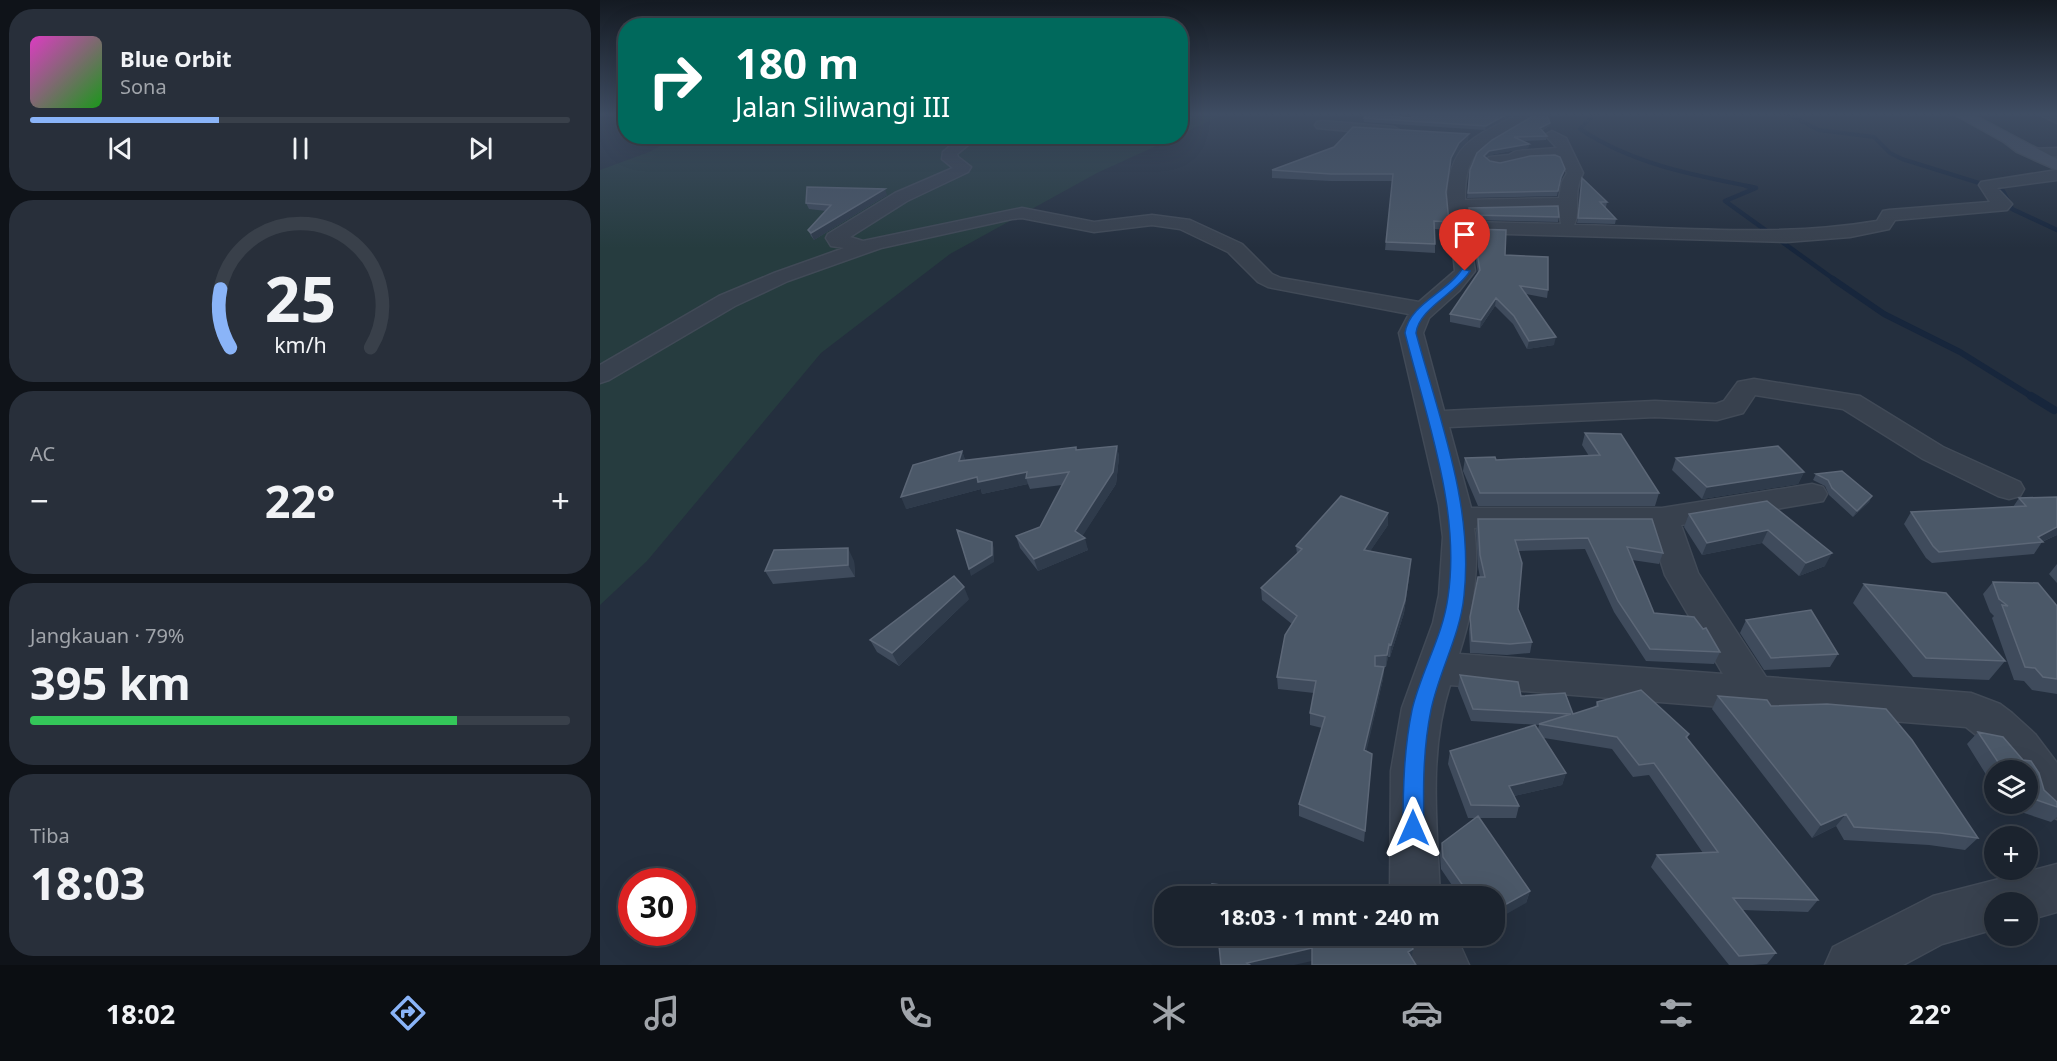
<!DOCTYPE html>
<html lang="id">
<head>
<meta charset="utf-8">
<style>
	body { margin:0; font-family:"Noto Sans",sans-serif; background:#282f3a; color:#f1f3f6; height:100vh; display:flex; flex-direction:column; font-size:22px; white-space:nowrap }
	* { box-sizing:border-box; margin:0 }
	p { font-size:20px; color:#a0a4aa }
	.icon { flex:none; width:33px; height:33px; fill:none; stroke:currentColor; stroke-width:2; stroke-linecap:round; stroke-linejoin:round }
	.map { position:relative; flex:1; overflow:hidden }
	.sheet { display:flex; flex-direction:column; gap:9px; padding:9px; background:#0f1319; width:600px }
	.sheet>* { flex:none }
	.guide { position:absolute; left:18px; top:18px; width:570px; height:126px; border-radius:24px; box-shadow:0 6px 24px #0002,0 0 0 2px #39404a; background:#00695c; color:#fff; overflow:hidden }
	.tools { position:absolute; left:1384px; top:760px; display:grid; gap:12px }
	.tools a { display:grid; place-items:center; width:54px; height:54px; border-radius:50%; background:#1b232e; box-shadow:0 6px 24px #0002,0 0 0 2px #39404a; font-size:30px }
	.speed { position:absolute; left:18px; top:868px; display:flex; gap:12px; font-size:30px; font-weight:700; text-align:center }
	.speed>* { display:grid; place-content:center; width:78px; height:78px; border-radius:50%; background:#1b232e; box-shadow:0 6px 24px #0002,0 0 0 2px #39404a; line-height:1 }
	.speed .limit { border:9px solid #d22; background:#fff; color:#111 }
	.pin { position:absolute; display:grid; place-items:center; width:51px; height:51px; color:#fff; margin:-62px -26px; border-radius:50% 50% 50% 0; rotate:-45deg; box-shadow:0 0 6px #0007 }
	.pin .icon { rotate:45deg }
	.me { position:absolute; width:66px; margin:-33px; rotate:0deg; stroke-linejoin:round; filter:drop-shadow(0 0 4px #0008) }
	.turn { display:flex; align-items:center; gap:21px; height:126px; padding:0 18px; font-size:27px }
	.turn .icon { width:78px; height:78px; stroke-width:2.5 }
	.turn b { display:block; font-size:42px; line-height:51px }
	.big { font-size:45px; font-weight:700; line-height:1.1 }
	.sheet .widget { flex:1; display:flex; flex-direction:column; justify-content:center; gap:9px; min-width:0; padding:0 21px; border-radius:24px; background:#282f3a }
	.sheet .dial { align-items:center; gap:0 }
	.dial svg { height:156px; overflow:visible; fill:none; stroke:#39404a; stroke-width:7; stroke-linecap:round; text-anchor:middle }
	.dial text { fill:#f1f3f6; stroke:none }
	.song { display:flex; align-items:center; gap:18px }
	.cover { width:72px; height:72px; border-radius:9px; background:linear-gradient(135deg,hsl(310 70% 55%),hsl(120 70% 35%)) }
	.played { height:6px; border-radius:3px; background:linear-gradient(90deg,#8ab4f8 35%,#39404a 35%) }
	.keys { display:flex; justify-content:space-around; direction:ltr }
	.heat { display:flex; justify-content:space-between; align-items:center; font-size:33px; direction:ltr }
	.charge { height:9px; border-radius:4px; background:linear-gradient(90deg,#34c759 79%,#39404a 0) }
	.trip { position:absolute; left:554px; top:886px; width:351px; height:60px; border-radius:24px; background:#1b232e; box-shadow:0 6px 24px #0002,0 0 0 2px #39404a; font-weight:700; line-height:60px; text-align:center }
	.tab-bar { display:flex; height:96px; justify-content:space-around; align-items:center; background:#0b0e12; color:#a0a4aa }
	.tab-bar .icon { width:42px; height:42px }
	.tab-bar .current { color:#8ab4f8 }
	.tab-bar b { font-size:27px; color:#f1f3f6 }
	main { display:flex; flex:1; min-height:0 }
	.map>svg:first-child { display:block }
	.green { fill:#263c3f }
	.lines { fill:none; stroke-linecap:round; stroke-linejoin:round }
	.stream-far3 { stroke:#17263c; stroke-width:4 }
	.stream-far2 { stroke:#17263c; stroke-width:4.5 }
	.stream-far1 { stroke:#17263c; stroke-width:6 }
	.stream { stroke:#17263c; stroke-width:8 }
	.lane-casing { stroke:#414a57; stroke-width:3 }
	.street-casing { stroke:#414a57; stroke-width:3 }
	.secondary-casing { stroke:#414a57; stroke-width:3 }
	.lane { fill:#38414e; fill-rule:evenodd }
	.street { fill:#38414e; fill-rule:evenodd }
	.secondary { fill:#465061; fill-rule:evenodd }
	.wall { fill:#3f4b5c }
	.shaded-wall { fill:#2f3b4b }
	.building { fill:#4b5868; stroke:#5c6777; stroke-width:1.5 }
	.route { fill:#1a73e8; stroke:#114b97; stroke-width:1.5 }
</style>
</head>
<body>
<main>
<section class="sheet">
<div class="widget">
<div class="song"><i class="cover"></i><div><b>Blue Orbit</b><p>Sona</p></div></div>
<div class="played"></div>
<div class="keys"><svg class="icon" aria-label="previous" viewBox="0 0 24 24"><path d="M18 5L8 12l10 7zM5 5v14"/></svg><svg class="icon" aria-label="pause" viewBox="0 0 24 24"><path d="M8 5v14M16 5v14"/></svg><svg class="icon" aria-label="next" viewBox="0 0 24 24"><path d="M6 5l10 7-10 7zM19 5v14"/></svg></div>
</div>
<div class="widget dial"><svg viewBox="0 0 100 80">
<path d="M14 69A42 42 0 1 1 86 69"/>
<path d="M14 69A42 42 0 0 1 9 39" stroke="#8ab4f8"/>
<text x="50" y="56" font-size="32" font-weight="700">25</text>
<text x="50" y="72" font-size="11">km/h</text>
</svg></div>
<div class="widget"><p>AC</p>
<div class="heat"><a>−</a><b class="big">22°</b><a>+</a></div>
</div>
<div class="widget"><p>Jangkauan · 79%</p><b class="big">395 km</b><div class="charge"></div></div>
<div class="widget"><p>Tiba</p><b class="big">18:03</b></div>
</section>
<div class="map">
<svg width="1457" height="965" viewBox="0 0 1457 965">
	<rect width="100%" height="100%" fill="#242f3e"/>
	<!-- green -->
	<path class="green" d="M580,113h47l-46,21z
		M272,136l38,7 77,3 30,-10 159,1 -79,36 -147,81 -129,99 -174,208 -47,44v-435l49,-18 28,-15z"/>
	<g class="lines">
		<!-- stream-far3 -->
		<path class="stream-far3" d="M995,113l-15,16c53,35 112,46 173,58
			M1185,113l34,17 55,7 16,16 12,6 90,28"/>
		<!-- stream-far2 -->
		<path class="stream-far2" d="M1146,186l10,2 -31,13 110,79
			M1387,186l16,5 9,18 45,21"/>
		<!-- stream-far1 -->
		<path class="stream-far1" d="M1233,279l51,35 76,38 74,46"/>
		<!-- stream -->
		<path class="stream" d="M1431,396l23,14"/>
		<!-- lane casing -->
		<g class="lane-casing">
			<path id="lane" d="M1436,113h8l13,6v4z"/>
		</g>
		<!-- street casing -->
		<g class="street-casing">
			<path id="street" d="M920,113h16c-6,7 -16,11 -24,15 -35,20 -48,29 -47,72l94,-2 3,-16 5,-9 -7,-16c-9,0 -31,-1 -38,2 -9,4 -27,10 -36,1l3,-3 20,-2 7,-4 41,-3 -12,-13 7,-4 14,7 17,35c-11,20 -2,39 -9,52 100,2 204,13 303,-4l6,-10 6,-1 101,-8 -11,-17 2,-3 76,-12v10l-60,8 15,16 -5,6 -112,10 -6,9 -39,8 -64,5 -317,-9 6,38 -16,20 -30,27 -6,15 21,78 211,-10 61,3 8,-3 14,-19 16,-3 106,17 83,51 77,35 4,7 -4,7 -11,3 -11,-3 -75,-37 -80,-50 -88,-14 -12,18 -26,7 -62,-3 -206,10 22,81h191l150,-24 11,3 4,7 -4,7 -142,24 17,48 68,104 205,16 29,11 12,9 23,21 22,29v56c-26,-10 -29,-22 -29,-48h-15l-19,-22 -28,-22 -516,-42c-22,68 -13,141 -10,212h-50l1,-126 11,-63 31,-85 6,-28 4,-58 -4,-32 -40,-172 10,-19 -141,-27 -10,-5 -30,-30 -48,-23 -28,-4 -58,7 -72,-14 -10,1 -131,29 -93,33 -53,25 -126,74 -9,3v-18l119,-69 55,-23 70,-25 -13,-2 -5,-8 2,-4 67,-41 58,-25 -11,-9 1,-7 19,-16h17l-22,18 1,3 13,10 -3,5 -61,29 -57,36 13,4 159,-33 72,14 58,-7 38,5 52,24 30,30 9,4 138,24 36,-31c-3,-39 -21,-98 13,-128 15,-13 35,-20 52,-30zM959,208l2,16 -93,-2 -2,-12zM874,528h176l15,47 58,99 -264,-20c13,-40 21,-83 15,-126z
				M722,121l72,6 7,4 -7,4 -77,-7 -2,-3 2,-3z
				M1457,148v8l-26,1 -7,-4 7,-4z
				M1457,864v48l-29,8v-17h-33v26l-53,15 -39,21h-78l8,-18 100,-51z
				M803,936h51l7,11 8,18h-55z"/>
		</g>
		<!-- secondary casing -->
		<g class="secondary-casing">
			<path id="secondary" d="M1352,113h18l87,46v11l-40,-18 -13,-10z"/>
		</g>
		<!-- lane -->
		<use href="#lane" class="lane"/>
		<!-- street -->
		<use href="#street" class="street"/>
		<!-- secondary -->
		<use href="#secondary" class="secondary"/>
	</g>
	<!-- wall -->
	<path class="wall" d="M916,113l-31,17 -121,-8v-4h47z
		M950,123l-1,3 -7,5 5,5 -1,4 -24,1 7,3 -1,4 -39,7 -3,3 4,3 10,2 65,6 -1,4 -4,9 -3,14 -90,2 3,-28 7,-17z
		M868,141l-9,9 -8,15 -5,29 3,28 -1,8 -13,-1v24l-50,-3 7,-69h-61l-59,-3v-8z
		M982,182l25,20 -1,5h-2l12,12 -1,5 -38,-1z
		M287,195l-73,45 -3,-4 -3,-6 18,-19 -17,-2 -3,-6z
		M869,208l90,9 -1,5 -88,-2 -1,-8z
		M873,229l75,61 -1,8 -21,-4 28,51 -27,4 -14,-25 -18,-18 -15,22 -30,-6v-8l28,-41 -6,-38z
		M985,433l74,60 -4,13h-177l-15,-35 2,-13 31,2 93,-4 -7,-11z
		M517,446l2,11 -3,27 -34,52 6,14 -50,21 -18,-23 -4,-12 24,-9 22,-42 -32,4 -2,-5 -46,10 -1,-5 -75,20 56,-58 3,9z
		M1076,458l128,14 -6,12 -96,15 -30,-29z
		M1216,474l56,22 -3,6 -16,15 -24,-22 -4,-9 -12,-6z
		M1457,497v38l-15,7 -8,12 -102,9 -6,-5 -22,-34 7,-12 102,-5 6,-9z
		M1167,501l58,65 -26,10 -37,-33 -60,12 -18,-28 5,-13z
		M878,519h174l11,34 -4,11 -27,-4 22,53 66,39 -6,12 -68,-3 -32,-49 -29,-63 -66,2 -1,58 14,33 -2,11 -23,2 -37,-2 -1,-24 9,-52h2l-2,-10 -2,-37z
		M788,525l-18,26 40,20 -6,42 -14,44h-2l-2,10h-2l-1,12 -17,72 5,15 -7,76 -65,-26v-12l23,-76 -12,-3v-12l4,-20 -36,-4 -1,-12 15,-53 -30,-24 -1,-12 36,-34 -1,-8z
		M254,561l1,16 -82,7 -8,-13z
		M1457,564v19l-8,-9z
		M1393,582l64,24v88l-25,-4 -8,-9 -10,-1 -22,-62 2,-2 -4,-4 -7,-18z
		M1264,584l141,77 -16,19 -76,-3 -60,-74z
		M369,599l-70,67 -22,-14 -7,-12z
		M1146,620l92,34 -8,13 -66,3 -24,-37z
		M860,675l113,39 22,-7 2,-5 92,32 -2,5 131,161 -10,12 -66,-2 34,43 -9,11 -14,1h-24l-78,-98 6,-12 46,-2 -54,-78 -16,2 -21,-28 -68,-11 22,35 -4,12 -48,11 5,10 -3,12h-37l51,73 -4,12 -32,-6h-34l-19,-28 -1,-14 2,-12 33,-25h-7l-20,-54 2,-13 88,-22 1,-4 -68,-4 -13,-33z
		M1118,696l53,10 207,132 -13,12 -36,-5 -85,-5 -8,-14 -24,12 -100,-129z
		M1378,732l45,28 21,30 13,12v15l-6,5 -45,-15 -2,-3h24v-33h-33v18l-28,-45z"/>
	<!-- shaded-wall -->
	<path class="shaded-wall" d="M909,113h7l-31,17 1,-4z
		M950,123l-1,3 -10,6 1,-4z
		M869,134l-1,7 -9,9 -8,15v-7l8,-15z
		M929,144l-1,4 -39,7 -5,5v-4l5,-5z
		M285,189l2,6 -73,45 -3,-7z
		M896,298l-1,8 -15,22 1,-8z
		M956,337l-2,8 -27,4 2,-8z
		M517,446l2,11 -3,27 -36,56 5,-2 3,12 -50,21 -4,-12z
		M362,451l4,11 -7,-1z
		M427,472l-1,6 2,6 -46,10 -1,-5 -75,20 -5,-12 76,-20z
		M1204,472l-6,12 -96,15 5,-12z
		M1272,496l-3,6 -16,15 4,-6z
		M788,513v12l-25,37 1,-12z
		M1457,527v8l-16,7 -3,-5z
		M1168,530l-6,13 -60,12 5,-12z
		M392,542l2,6v14l-23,14 -2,-7z
		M248,548l6,13 1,16 -7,-12z
		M1232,553l-7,13 -26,10 7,-13z
		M811,559l-7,54 -14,44 1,-12z
		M364,587l5,12 -70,67 -7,-13z
		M789,644l-1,13 -2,10 1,-12z
		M784,667l-1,12 -19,83v-12z
		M966,773l-4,12 -57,13 4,-12z
		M1246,814l-10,12 -24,12 9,-13z
		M930,891l-4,12 -32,18v-10z
		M712,948v13l-18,4h-47v-2z
		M813,949l-2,13 -3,-10z"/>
	<!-- building -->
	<path class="building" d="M815,113h94l-23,13 -122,-8 3,-3h14l30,3z
		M935,113h11l4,10 -10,5 7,8 -33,1 15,7 -40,7 -5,5 6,5 10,2 30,-7 25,-1 5,2 5,12 -4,8 -3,14 -90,2 2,-23 7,-17 15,-13 41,-24z
		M753,127l116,7 -10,9 -8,15 -5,34 3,30 -15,-1 1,23 -49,-2 7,-68h-62l-59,-4 62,-23z
		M982,178l25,24h-7l16,17 -38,-1z
		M207,187l78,2 -74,44 -3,-3 23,-25 -25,-2z
		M958,206l1,11 -89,-2 -1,-7z
		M873,229l33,1 -1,25 43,2v33l-28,-4 36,51 -27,4 -15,-25 -18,-18 -15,22 -31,-6 30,-44z
		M985,433l36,1 38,59h-179l-15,-35 30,-1 1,3 104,-5z
		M517,446l-4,26 -38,59 10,7 -51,21 -18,-23 24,-9 29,-55 -43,6 1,-6 -49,10 -1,-5 -76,20 12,-32 49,-14 -3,10 117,-14v3z
		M1178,446l26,26 -97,15 -31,-29z
		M1242,471l30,25 -15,15 -25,-23 -4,-8 -12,-6z
		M741,496l47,17 -24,37 47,9 -6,41 -14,45 -2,-1 -2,11 -12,1v10l9,1 -20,83 8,4 -7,77 -66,-27 26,-87 -15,-4 6,-32 -39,-4 8,-42 12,-19 -36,-28 41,-39 -6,-3z
		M1457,497v30l-19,10 5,5 -104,10 -6,-6 -22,-34 115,-6 -7,-8z
		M1167,501l65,52 -26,10 -38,-33 -61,13 -18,-29z
		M878,519h174l11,34 -36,-6 27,66 40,4 9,12 3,-1 14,24 -70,-3 -32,-48 -30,-63 -73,2 7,23 -4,46 14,33 -22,2 -38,-3 -2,-24 8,-40h7l-5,-22z
		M357,530l35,12v13l-23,14z
		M248,548v17l-83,6 9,-21z
		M354,576l10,11 -72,66 -22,-13z
		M1393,582l45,1 19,23v73l-14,-2 -8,-9 -10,-1 -23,-62 6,1 -9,-7z
		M1264,584l82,9 59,68 -79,-3z
		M1211,610l27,44 -67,4 -25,-38z
		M860,675l58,7 3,14 44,-3 8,21 25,-8 -1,-4 44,-12 48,44 -3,3 132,163 -85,-2 43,55 -37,3 -82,-101 61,-3 -64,-89 -15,2 -22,-28 -78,-13 32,-10 -98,-5z
		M1118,696l49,4 4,6 56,-2 59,5 26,31 66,98 -38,-5 -86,-6 -8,-13 -25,11z
		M935,725l31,48 -57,13 10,20 -48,-1 -21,-54z
		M1378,732l25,5 20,23 8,1 8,12 5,17 13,12v5l-29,-10v-26h-24z
		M878,816l52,75 -36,20v-14h-23l-28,-40 -1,-14z
		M612,884l75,8v3l125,-4v6h-199z
		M618,936h190l5,13 -5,3 8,13h-104v-17l-65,15 3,2h-29z"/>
	<!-- sky -->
	<linearGradient id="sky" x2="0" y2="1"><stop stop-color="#141a22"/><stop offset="0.46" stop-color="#3f4d63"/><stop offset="1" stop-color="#3f4d63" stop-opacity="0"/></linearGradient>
	<rect width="1457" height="248" fill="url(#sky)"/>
	<!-- route -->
	<path class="route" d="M862,269l8,2c-13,22 -51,37 -54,62 23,85 58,173 48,263 -4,40 -25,75 -33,114 -8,39 -8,78 -7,118l-3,7 -8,3 -7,-3 -3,-7c0,-40 1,-79 9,-118 9,-39 31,-74 36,-113 13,-87 -22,-180 -43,-264 4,-29 43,-41 57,-64z"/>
</svg>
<div class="tools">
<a><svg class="icon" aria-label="layers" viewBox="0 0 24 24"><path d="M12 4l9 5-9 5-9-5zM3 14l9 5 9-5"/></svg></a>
<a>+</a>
<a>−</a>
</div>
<div class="speed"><div class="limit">30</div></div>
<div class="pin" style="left:865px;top:271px;background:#d93025"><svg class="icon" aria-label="arrive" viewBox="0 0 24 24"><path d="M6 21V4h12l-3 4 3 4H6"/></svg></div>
<svg class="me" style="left:813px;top:828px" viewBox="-20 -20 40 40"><path d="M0-17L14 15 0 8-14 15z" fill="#1a73e8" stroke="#fff" stroke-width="4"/></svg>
<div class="trip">18:03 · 1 mnt · 240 m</div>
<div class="guide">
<div class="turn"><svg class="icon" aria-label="right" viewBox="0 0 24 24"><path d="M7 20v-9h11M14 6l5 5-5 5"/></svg><div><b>180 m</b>Jalan Siliwangi III</div></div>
</div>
</div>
</main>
<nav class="tab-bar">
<b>18:02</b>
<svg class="icon current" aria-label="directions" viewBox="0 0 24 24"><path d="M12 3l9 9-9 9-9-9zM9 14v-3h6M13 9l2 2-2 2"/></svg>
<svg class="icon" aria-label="music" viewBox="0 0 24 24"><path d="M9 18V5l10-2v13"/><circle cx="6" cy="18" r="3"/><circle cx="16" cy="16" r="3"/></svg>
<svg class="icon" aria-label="phone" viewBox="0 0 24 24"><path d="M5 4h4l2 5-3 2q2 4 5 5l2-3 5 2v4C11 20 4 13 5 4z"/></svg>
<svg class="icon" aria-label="climate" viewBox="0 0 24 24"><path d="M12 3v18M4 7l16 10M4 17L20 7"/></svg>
<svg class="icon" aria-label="car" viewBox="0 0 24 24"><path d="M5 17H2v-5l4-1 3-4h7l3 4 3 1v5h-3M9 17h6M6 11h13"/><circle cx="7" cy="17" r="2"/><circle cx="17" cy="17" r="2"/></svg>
<svg class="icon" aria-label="filters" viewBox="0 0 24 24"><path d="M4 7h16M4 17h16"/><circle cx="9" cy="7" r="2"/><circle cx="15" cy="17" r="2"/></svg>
<b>22°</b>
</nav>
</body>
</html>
